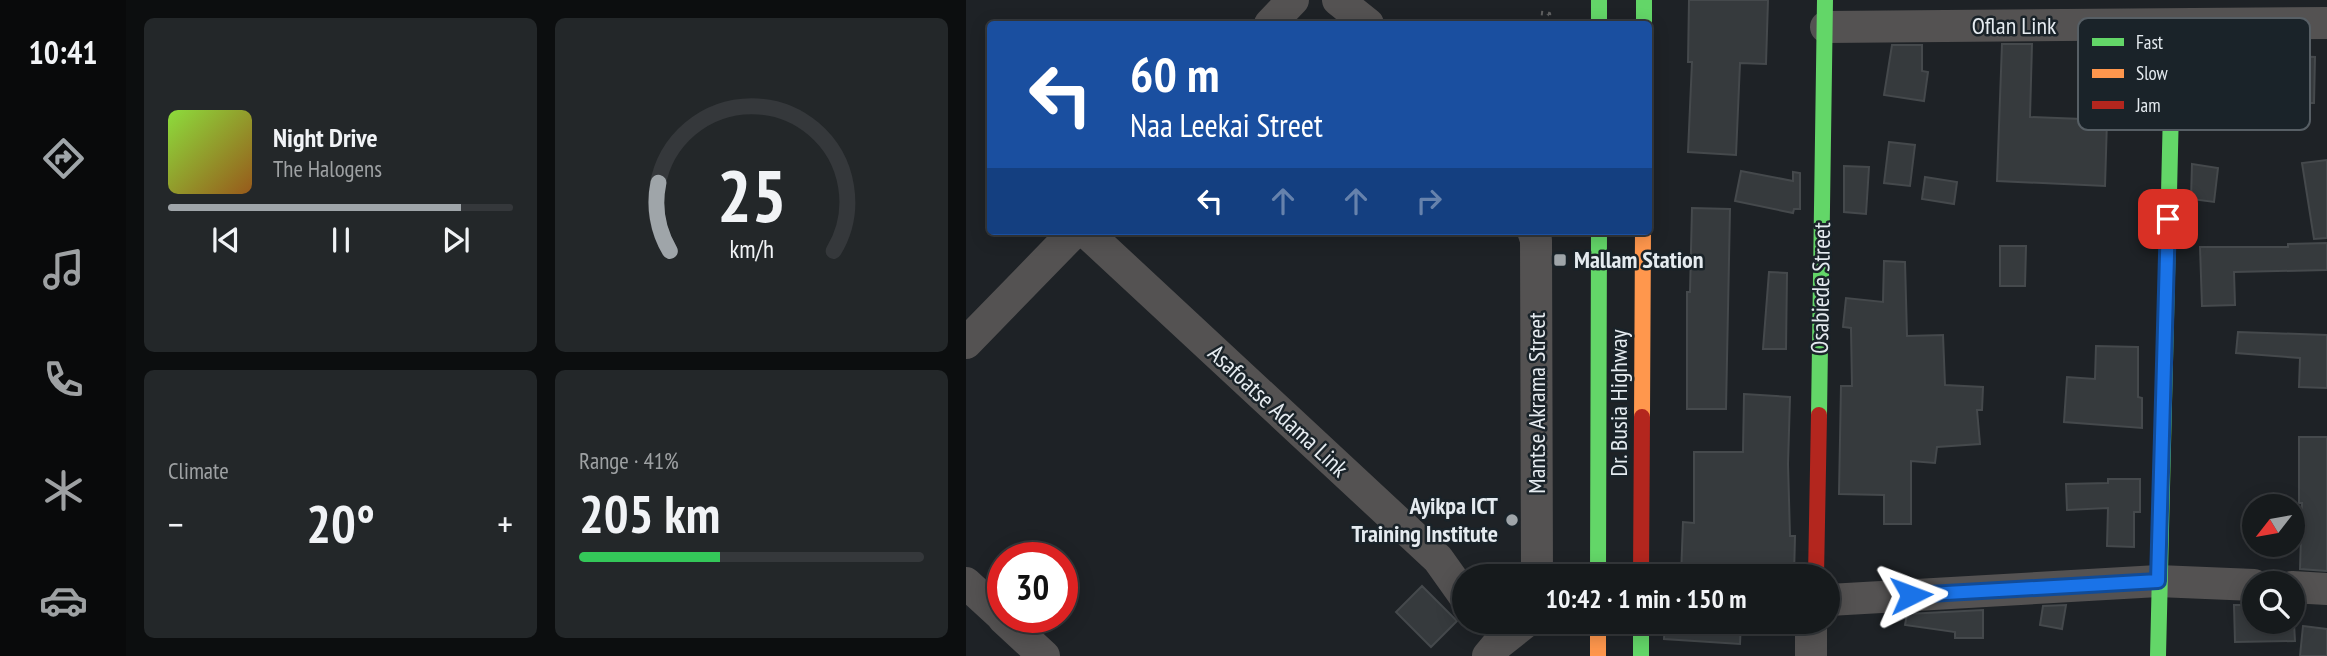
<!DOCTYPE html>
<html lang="en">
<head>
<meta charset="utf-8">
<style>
	body { margin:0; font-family:"PT Sans Narrow",sans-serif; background:#232729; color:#f1f3f6; height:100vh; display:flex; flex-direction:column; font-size:26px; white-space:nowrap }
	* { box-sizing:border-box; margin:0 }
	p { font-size:23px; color:#9ea1a3 }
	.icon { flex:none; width:38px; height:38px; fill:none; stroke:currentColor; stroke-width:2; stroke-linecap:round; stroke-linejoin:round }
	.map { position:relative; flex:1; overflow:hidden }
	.drawer { display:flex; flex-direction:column; gap:18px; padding:18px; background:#0c0e0f; width:840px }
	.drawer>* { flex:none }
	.guide { position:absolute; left:21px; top:21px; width:665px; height:214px; border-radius:7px; box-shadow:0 4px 18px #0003,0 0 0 2px #35383b; background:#1a4fa0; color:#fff; overflow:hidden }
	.needle { width:46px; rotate:239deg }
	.tools { position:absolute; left:1276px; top:494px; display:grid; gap:14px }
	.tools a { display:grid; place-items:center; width:63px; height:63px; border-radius:50%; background:#161a1c; box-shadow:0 4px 18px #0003,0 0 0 2px #35383b; font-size:35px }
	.speed { position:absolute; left:21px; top:542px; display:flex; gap:14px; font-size:35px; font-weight:700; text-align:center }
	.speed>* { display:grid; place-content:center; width:91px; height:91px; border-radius:50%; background:#161a1c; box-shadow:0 4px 18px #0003,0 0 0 2px #35383b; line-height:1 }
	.speed .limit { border:10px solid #d22; background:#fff; color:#111 }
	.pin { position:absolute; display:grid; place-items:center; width:60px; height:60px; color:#fff; margin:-30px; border-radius:14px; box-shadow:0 4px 10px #0006 }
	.me { position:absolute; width:77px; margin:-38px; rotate:87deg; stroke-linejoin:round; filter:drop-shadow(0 0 5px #0008) }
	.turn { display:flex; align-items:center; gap:24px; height:147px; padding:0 28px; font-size:32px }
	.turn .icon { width:91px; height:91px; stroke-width:2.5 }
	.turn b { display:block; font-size:49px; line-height:60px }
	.lanes { display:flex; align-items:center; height:66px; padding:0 28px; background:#0003; justify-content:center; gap:35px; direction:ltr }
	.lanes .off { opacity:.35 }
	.big { font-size:52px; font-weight:800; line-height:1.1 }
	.drawer .widget { flex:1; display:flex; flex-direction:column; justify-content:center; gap:10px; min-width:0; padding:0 24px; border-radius:10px; background:#232729 }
	.drawer .dial { align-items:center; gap:0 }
	.dial svg { height:182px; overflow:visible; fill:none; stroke:#35383b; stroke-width:7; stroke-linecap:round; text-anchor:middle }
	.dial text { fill:#f1f3f6; stroke:none }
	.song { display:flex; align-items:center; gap:21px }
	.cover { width:84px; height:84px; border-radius:10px; background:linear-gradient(135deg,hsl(90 70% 55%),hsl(30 70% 35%)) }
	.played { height:7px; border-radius:4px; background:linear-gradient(90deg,#9fa5a9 85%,#35383b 85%) }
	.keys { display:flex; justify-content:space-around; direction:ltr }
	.heat { display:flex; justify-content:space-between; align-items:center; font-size:38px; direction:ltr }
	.charge { height:10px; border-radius:5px; background:linear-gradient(90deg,#34c759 41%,#35383b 0) }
	.drawer .tiles { flex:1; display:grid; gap:18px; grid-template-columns:repeat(2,1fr) }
	.trip { position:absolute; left:486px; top:564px; width:388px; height:70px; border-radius:35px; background:#161a1c; box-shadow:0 4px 18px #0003,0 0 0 2px #35383b; font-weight:800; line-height:70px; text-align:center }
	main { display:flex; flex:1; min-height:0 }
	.dock { display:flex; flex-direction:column; width:126px; justify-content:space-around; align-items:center; background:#090a0b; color:#9ea1a3 }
	.dock .icon { width:49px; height:49px }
	.dock .selected { color:#9fa5a9 }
	.dock b { font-size:32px; color:#f1f3f6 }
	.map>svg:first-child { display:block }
	.building { fill:#363a3d; stroke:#45494c; stroke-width:2 }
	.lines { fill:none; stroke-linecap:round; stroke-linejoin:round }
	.path { stroke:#5f6061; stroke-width:4.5; stroke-dasharray:2 5; stroke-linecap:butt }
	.street { stroke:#545252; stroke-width:32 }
	.fast { stroke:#63d668; stroke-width:16 }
	.slow { stroke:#ff974d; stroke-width:16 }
	.jam { stroke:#b3261e; stroke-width:16 }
	.route-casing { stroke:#114b97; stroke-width:18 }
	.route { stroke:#1a73e8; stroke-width:12 }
	.poi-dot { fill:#9fa5a9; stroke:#1a2329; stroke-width:2.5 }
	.labels { text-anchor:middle; stroke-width:5; stroke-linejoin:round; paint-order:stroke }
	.street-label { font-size:24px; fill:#e5ebf0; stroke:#1a2329 }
	.poi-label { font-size:24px; font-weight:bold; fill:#e5ebf0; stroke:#1a2329; text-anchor:start }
	.key { fill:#1a2329; stroke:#575f65; stroke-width:2 }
	.key-label { font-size:19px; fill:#e5ebf0 }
</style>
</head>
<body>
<main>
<nav class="dock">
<b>10:41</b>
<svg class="icon selected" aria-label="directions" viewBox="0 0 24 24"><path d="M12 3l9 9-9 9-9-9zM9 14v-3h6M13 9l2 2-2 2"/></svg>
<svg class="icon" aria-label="music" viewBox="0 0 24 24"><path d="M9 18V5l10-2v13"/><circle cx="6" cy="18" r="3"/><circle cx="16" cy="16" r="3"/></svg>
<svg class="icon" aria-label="phone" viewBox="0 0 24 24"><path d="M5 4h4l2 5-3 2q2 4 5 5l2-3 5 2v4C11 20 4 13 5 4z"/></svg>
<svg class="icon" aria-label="climate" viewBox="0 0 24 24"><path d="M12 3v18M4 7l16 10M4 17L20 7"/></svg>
<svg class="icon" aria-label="car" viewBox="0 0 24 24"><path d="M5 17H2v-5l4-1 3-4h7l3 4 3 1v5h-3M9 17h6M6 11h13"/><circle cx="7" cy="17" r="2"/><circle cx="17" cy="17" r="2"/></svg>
</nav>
<section class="drawer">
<div class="tiles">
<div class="widget">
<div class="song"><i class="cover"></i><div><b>Night Drive</b><p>The Halogens</p></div></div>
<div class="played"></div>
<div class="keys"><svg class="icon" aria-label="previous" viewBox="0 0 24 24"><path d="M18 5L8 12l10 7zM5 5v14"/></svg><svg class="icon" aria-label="pause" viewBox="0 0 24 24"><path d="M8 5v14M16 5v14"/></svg><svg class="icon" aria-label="next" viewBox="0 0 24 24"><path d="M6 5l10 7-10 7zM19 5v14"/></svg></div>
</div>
<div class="widget dial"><svg viewBox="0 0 100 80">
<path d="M14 69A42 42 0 1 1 86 69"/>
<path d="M14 69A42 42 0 0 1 9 39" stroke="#9fa5a9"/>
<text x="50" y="56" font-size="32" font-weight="700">25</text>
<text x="50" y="72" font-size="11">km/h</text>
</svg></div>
<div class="widget"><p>Climate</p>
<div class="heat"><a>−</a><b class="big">20°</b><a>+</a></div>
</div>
<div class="widget"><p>Range · 41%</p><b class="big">205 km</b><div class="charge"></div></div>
</div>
</section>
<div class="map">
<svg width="1361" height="656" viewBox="0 0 1361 656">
	<rect width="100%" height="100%" fill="#1e2226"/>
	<!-- building -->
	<path class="building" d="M723,0h79l-2,64 -26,-1 -4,92 -48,-3 4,-90h-4z
		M1228,43h70v12l51,2 -1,46h-119z
		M1036,44h30l-2,73 77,3 -2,66 -108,-5z
		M926,45h30v26l6,1 -4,29 -40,-6z
		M923,142l26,3 -5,41 -26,-3z
		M1361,160v78l-13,1 -12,-76z
		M1226,164l26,4 -4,34 -23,-3z
		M878,166l25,1 -3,47 -22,-2z
		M775,171l52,10v-9l7,1v36h-6l-1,4 -58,-12z
		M959,177l32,5 -3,22 -32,-5z
		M726,208l38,1 -4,200h-39v-117h3z
		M1361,243v27l-93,2 1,33 -33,1 -2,-59h88v-3z
		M1034,246h26l-1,40h-25z
		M918,261l21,1 2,74 36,-1 2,50 38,2 -1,23h-5l3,34 -43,3 -2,16 -24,-2v63h-27v-29l-45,-1 2,-108h11l-1,-58 -8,-1 3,-29 37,4z
		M803,272l18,1 -1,76h-23z
		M1272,332l89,3v53l-28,-1 1,-29 -64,-5z
		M1130,346l42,1v50l4,1v30l-78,-6 3,-45 28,2z
		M778,394l46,3 -2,67 2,72h5l-1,40h-113l2,-54 11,1v-71h49z
		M1333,437h28v134l-27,-2 2,-66h-3z
		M1142,479h32v33h-6v35l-27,-1 1,-38 -41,2 -1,-26 42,-1z
		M456,586l35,35 -26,26 -35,-35z
		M1100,605l-4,24 -22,-4 3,-19z
		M1268,605h20v16h38l1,-16 2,36 -60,1z
		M1017,610v28h-28v-6l-50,-7 2,-11z
		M699,621h76l-1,23 -76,-5z
		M1337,626l24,3v27h-27z"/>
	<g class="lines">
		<!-- path -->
		<path class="path" d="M575,13l8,1 -1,10"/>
		<!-- street -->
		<path class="street" d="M372,0l30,24
			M304,24l23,-24
			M860,27l501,-4
			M119,231l353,328 27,38
			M567,231l3,9 1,336
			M0,343l109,-112
			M0,583l37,34
			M1326,587l35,2
			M863,600l329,-19 96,4
			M37,618l41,38
			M522,656l10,-12 29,-23
			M845,656v-35"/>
		<!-- fast -->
		<path class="fast" d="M633,0v24
			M678,0v24
			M853,415l6,-415
			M632,576l1,-345
			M675,621v35
			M1192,656l15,-631"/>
		<!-- slow -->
		<path class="slow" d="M676,417l1,-186
			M632,621v35"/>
		<!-- jam -->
		<path class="jam" d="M675,576l1,-159
			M850,576l3,-161"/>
	</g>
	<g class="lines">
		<!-- route casing -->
		<g class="route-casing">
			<path id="route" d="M945,595l247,-14 10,-362"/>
		</g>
		<!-- route -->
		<use href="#route" class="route"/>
	</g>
	<!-- markers -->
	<g class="poi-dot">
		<rect x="587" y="253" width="14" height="14" rx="3.5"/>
		<circle cx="546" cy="520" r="7"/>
	</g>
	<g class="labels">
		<!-- street labels -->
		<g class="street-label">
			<text x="1048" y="34">Oflan Link</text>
			<text transform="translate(855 288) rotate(-89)" y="8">Osabiede Street</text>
			<text transform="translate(571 403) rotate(-90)" y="8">Mantse Akrama Street</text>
			<text transform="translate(653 403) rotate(-90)" y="8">Dr. Busia Highway</text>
			<text transform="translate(312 411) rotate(43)" y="8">Asafoatse Adama Link</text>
		</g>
		<!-- poi labels -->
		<g class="poi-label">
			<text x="608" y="268">Mallam Station</text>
			<text x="532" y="514" text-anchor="end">Ayikpa ICT<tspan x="532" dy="28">Training Institute</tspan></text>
		</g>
	</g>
	<!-- legend -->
	<rect x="1112" y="18" width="232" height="112" rx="10" class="key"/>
	<rect x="1126" y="38" width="32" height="8" fill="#63d668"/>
	<rect x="1126" y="69" width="32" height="9" fill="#ff974d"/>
	<rect x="1126" y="101" width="32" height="8" fill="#b3261e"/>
	<g class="key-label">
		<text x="1170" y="49">Fast</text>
		<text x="1170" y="80">Slow</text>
		<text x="1170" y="112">Jam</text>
	</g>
</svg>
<div class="tools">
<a><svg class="needle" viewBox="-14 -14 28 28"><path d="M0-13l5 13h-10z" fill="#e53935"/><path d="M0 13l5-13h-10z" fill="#9ea1a3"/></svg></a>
<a><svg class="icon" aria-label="search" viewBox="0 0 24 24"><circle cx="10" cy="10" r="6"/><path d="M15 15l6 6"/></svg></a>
</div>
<div class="speed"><div class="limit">30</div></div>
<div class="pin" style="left:1202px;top:219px;background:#d93025"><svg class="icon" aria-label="arrive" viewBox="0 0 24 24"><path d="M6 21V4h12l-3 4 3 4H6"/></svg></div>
<svg class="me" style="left:945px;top:595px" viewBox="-20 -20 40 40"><path d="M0-17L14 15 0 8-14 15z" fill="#1a73e8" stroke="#fff" stroke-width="4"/></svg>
<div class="trip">10:42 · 1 min · 150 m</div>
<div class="guide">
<div class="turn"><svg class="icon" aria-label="left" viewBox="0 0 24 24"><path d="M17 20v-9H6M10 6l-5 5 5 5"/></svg><div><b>60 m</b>Naa Leekai Street</div></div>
<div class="lanes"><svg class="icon" aria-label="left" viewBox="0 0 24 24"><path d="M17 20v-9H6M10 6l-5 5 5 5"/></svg><svg class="icon off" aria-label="ahead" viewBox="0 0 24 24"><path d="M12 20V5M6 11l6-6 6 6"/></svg><svg class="icon off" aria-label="ahead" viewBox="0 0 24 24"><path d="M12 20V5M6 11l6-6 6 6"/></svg><svg class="icon off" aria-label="right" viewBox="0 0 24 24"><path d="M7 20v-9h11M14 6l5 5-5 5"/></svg></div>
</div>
</div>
</main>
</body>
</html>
